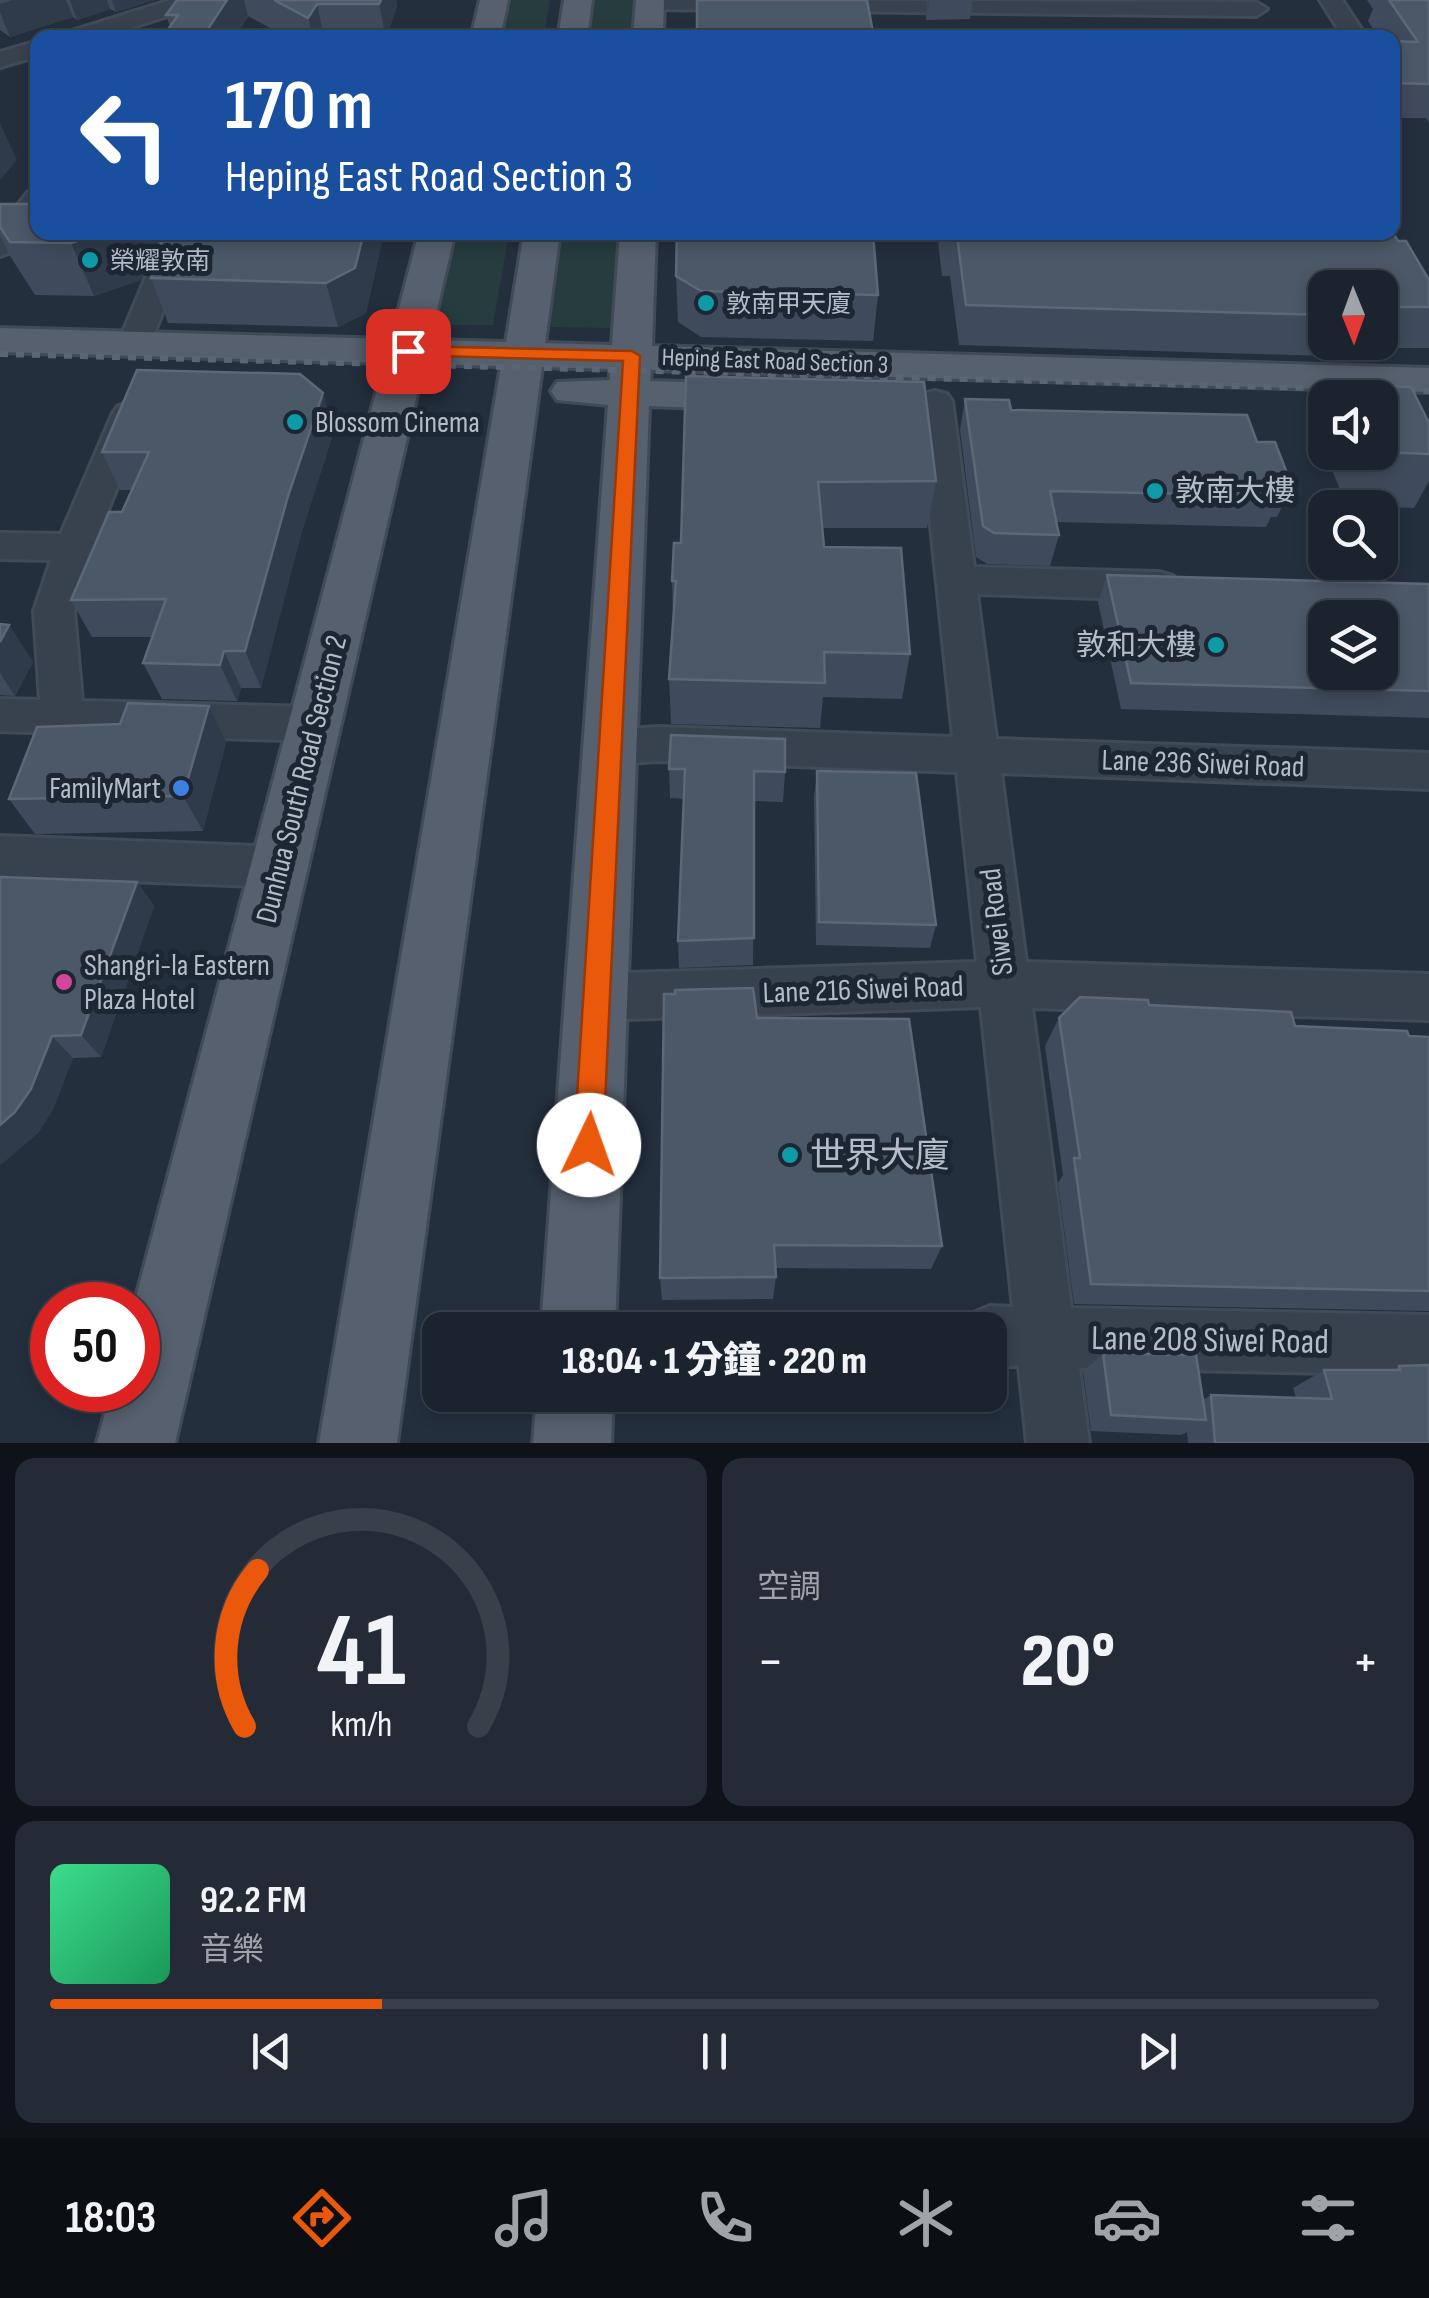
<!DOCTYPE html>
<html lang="zh-TW">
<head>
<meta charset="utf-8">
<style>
	body { margin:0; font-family:"Sofia Sans Condensed","Noto Sans TC",sans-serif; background:#242b36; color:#f1f3f6; height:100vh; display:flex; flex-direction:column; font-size:38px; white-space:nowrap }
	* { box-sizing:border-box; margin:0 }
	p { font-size:32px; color:#a0a4aa }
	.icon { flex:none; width:55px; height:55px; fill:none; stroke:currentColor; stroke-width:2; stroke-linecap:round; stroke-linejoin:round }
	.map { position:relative; height:1443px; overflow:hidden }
	.drawer { display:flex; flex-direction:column; gap:15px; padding:15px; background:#0f1319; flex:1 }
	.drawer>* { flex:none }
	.guide { position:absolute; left:30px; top:30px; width:1370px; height:210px; border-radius:20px; box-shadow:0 5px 15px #0003,0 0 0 2px #39404a; background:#1a4fa0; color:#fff; overflow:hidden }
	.needle { width:65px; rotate:179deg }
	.buttons { position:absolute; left:1308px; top:270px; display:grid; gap:20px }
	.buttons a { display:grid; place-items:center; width:90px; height:90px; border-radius:20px; background:#1b232e; box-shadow:0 5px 15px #0003,0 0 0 2px #39404a; font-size:50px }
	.speed { position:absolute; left:30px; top:1282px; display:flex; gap:20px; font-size:50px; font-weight:700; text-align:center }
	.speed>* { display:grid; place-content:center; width:130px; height:130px; border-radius:50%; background:#1b232e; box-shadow:0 5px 15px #0003,0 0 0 2px #39404a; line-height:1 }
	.speed .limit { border:15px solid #d22; background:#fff; color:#111 }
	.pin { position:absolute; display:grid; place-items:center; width:85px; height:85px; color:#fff; margin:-42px; border-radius:20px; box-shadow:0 5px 15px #0006 }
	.me { position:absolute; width:110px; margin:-55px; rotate:3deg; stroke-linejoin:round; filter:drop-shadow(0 0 8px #0008) }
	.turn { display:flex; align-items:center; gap:35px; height:210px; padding:0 30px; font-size:45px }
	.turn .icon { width:130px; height:130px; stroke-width:2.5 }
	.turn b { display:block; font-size:70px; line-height:85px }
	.big { font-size:75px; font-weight:800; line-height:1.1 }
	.drawer .tile { flex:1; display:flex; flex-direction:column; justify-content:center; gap:15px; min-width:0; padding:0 35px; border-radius:20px; background:#242b36 }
	.drawer .dial { align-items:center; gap:0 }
	.dial svg { height:260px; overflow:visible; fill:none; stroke:#39404a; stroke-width:7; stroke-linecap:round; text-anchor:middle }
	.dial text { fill:#f1f3f6; stroke:none }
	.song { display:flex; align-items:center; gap:30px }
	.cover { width:120px; height:120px; border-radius:15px; background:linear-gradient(135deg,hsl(150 70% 55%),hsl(150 70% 35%)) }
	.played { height:10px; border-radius:5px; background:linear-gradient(90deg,#ea580c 25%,#39404a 25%) }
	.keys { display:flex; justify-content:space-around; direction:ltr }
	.heat { display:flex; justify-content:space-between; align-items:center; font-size:55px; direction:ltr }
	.drawer .tiles { flex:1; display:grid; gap:15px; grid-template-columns:1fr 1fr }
	.tile:last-child { grid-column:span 2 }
	.trip { position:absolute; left:422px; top:1312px; width:585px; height:100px; border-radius:20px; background:#1b232e; box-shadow:0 5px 15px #0003,0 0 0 2px #39404a; font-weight:800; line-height:100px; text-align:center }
	.tabs { display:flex; height:160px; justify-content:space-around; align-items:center; background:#0b0e12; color:#a0a4aa }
	.tabs .icon { width:70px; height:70px }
	.tabs .current { color:#ea580c }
	.tabs b { font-size:45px; color:#f1f3f6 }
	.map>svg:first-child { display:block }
	.green { fill:#263c3f }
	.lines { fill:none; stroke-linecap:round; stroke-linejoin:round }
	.minor-casing { stroke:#414a57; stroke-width:6 }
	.major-casing { stroke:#414a57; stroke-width:6 }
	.minor { fill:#38414e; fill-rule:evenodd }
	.major { fill:#56606e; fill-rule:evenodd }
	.rail { stroke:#5a6575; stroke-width:6; stroke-dasharray:8 8; stroke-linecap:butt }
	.wall { fill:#3f4b5c; fill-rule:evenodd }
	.shaded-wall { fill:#2f3b4b }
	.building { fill:#4b5868; stroke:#5c6777; stroke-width:2.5; fill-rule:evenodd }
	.route { fill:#ea580c; stroke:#983908; stroke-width:2.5 }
	.culture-dot { fill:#0f9aa8; stroke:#1d2633; stroke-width:4 }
	.shop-dot { fill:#3f7fe0; stroke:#1d2633; stroke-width:4 }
	.hotel-dot { fill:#d1479c; stroke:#1d2633; stroke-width:4 }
	.labels { text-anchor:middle; stroke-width:10; stroke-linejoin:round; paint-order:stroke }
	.far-poi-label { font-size:25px; fill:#b4bcc9; stroke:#1d2633; text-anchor:start }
	.far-street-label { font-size:25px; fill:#b4bcc9; stroke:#1d2633 }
	.poi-label { font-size:30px; fill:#b4bcc9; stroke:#1d2633; text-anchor:start }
	.street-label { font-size:30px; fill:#b4bcc9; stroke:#1d2633 }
	.near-poi-label { font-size:35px; fill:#b4bcc9; stroke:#1d2633; text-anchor:start }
	.near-street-label { font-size:35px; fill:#b4bcc9; stroke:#1d2633 }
</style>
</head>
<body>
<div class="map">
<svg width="1429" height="1443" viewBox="0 0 1429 1443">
	<rect width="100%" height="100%" fill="#242f3e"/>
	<!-- green -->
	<path class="green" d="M506,0h44l-6,37 -46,1z
		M592,0h43l-3,37h-45z
		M563,232l55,1 -7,95 -61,-1z
		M452,233h57l-16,92h-63z"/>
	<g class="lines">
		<!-- minor casing -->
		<g class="minor-casing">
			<path id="minor" d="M171,0h34l-3,5 -103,33h-37l3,-5z
				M640,0l616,2 11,7 -11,7 -606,-7 -8,-2z
				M1320,0h22l25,38h-23z
				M38,41v15l-38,11v-15z
				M38,190c0,25 -10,59 -38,66v-28l28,-36z
				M165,232h29l-44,112 -5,7h-22l-5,-7z
				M935,391l12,3 5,7 22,166 185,5 14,4 5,10 -5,10 -14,4 -182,-6 19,145 433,14v36l-428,-16 25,189 403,12v46l-397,-12 39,300 358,7v60l-350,-7 10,75h-62l-8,-77h-29v-36h-27l6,-15 21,-9 23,1 -32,-300 -384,13 -18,-7 -7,-16 7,-16 18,-7 380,-12 -20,-190 -299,-11 -48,3 -15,-5 -7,-12 7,-12 15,-5 48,-3 295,10 -35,-336 5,-7z
				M130,402l12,4 5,7 -54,134 -19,64 8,90 232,6 15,5 6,12 -6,12 -15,5 -314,-10v-32l40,1 -6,-89 17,-51 -51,-1v-26l61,1 52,-121 5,-7z
				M0,836l279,11 16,6 7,14 -7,14 -16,6 -279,-11z"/>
		</g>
		<!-- major casing -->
		<g class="major-casing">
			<path id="major" d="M480,0h28l-8,38h-29z
				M564,0h28l-5,38h-29z
				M636,0h28l-1,38h-30z
				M419,232h36l-25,108 76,2 18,-110h36l-15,111 67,2 8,-113h36l-4,114 777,22v24l-778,-22 -1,11 104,3 15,4 6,9 -6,9 -15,4 -105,-4 -34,924h-74l67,-925 -51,-5 -6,-9 6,-9 53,-2v-11l-68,-2 -145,1076h-78l182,-1077 -77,-2 -249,1079h-78l14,-53h27v-85h-4l250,-942 -384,-11v-24l391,11z
				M537,1395h76l-2,48h-78z"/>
		</g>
		<!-- minor -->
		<use href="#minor" class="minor"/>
		<!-- major -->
		<use href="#major" class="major"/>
		<!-- rail -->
		<path class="rail" d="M0,354l1429,37"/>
	</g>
	<!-- wall -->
	<path class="wall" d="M0,0h155l-39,12 -6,-3 -33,11 -4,-3 -63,20 -10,-7z
		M177,0h219l1,6 -11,32h-98l-40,-22 -13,22h-73l8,-12 -4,-11z
		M927,0h1l-1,16 2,-16h44l-3,19 -44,1z
		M1367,0h62v123l-3,-5h-34v-80h-13l-11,-17 5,-12z
		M0,204l157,37 -16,39 -47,16 -59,-1 -25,-39 -10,-21z
		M384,232l-18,81 -28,14 -170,-4 -17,-45 7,-12 -4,-10z
		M937,232h455l37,48v68h-65l-5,9 -400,-12 -9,-69h-8zM1325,288h55v54h-55z
		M744,235l134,60 -5,46 -172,-4 -23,-15 -2,-46z
		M686,376l250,105 -9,47h-105l2,19 86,107 -8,45 -79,-2 -3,31 -149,-4 -2,-45 4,-60 -1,-38 9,-38z
		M1345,385l66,2 18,36v58l-15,27 -67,-2 -28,-67 6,-12v25h55v-54h-41z
		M965,399l46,11 246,32 35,44 -15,31h-6l-5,10 -210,-5 3,13 -9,31 -63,-2 -11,-7 -16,-127z
		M334,431l-33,103 -40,154h-20l-4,13 -75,-2 -19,-36 9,-26h-60l-21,-37 51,-88 10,-22h-12l-18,-38z
		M1107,575l322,9v134l-308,-9 -23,-107z
		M0,624l9,1 24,37 -18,34 -15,-1z
		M209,706l17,36 -23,89 -168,3 -26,-35 111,-75z
		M669,769l116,3 -2,30 -29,-1 -1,164 -74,3 -1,-27 6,-142 -14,-1z
		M817,771l119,154 -6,23 -114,-3 -2,-148z
		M0,877l137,5 17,24 -53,151 -28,1 -20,51 -15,24 -38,32z
		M1149,1005l146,21 134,11v274l-355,-7 -16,-121 5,-8 -18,-129 14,-28z
		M757,1018l185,228 -11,23 -156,-1 1,9 -3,22 -111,1 -2,-22z
		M1103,1353l100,47 8,-5 85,3 -3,-10 31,-18h68l7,-4 30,77h-241l-1,-11 -6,3 -90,-4 -8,-59z"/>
	<!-- shaded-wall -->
	<path class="shaded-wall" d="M12,0h54l7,17 -63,20 -10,-25v-8z
		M70,0h37l3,9 -33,11z
		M112,0h43l-39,12z
		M227,0h17l4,16 -13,22h-33z
		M381,0h15l1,6 -11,32 -7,-34z
		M317,4l7,34h-11l-5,-20z
		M0,123l17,37 -17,20z
		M105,232h49l3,9 -16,39 -47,16 -23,-53z
		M364,232h20l-18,81 -28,14 -12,-44z
		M323,393l11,38 -33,103 -40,154 -16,-37 43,-155z
		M9,625l24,37 -18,34 -15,-23v-31z
		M224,651l17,37 -4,13 -17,-36z
		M209,706l17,36 -23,89 -20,-35z
		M137,882l17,24 -53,151 -20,-22z
		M52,1036l21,22 -20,51 -15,24 -38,32v-40z"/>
	<!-- building -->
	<path class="building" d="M177,0h50l-25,38h-40l16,-23h-12z
		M274,0h107l-2,4h-62l-9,14z
		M697,0h170l7,38h-177z
		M1389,0h40v84l-37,-1v-42l26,1z
		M38,192v40h67l-34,11 -61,-1 -10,-15v-23h28z
		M1392,231l6,10h8l23,39v27h-49v-19h-55v27l-359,-10 -9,-69h-8l-1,-4h444z
		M167,232h197l-9,36 -29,15 -175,-5 13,-22h-10z
		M677,232h67v3l129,-2 5,62 -177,-4 -25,-15z
		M137,370l163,4 23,19 -35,103 -43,155h-21l-4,14 -77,-2 23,-64 -95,1 38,-88h13l27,-60h-47z
		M686,376l238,6 12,99 -118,1 6,65 77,1 9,106 -86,-2 1,31 -156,-4 7,-98h-4l2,-38h7z
		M1345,385l66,2 18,36v31l-49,-2v-54h-30z
		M965,399l44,1 2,10 236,5 10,27h18l17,44h-15l4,10 -231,-5 9,44 -65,-2 -11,-7z
		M1107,575l322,9v107l-298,-8zM1325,618h55v54h-55z
		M0,624l9,1 -9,17z
		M128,703l81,3 -26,90 -174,3 28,-72 83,-3z
		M671,735l114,4v33l-31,-1v167l-76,3 7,-172h-16z
		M817,771l99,2 20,152 -117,-3z
		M0,877l137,5 -56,153 -29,1 -21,53 -16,23 -15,13z
		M753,988l4,30 152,1 33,227 -168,-1 2,32 -116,1 4,-284h11v-4z
		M1080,997l68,3 1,5 142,7 4,14 112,5 2,5 20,1v254l-338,-7 -17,-126h6l-21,-140z
		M1103,1353l93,2 10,65 -95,-5z
		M1429,1365v78h-214l-4,-48 121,4 -8,-29h76l-1,-4z"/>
	<!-- route -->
	<path class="route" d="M408,346l224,5 8,5 -37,789 -4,10 -10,5 -11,-5 -4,-10 49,-784 -221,-6v-8z"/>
	<!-- markers -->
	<g class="culture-dot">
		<circle cx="90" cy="260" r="10"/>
		<circle cx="706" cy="303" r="10"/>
		<circle cx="295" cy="422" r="10"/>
		<circle cx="1155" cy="491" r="10"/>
		<circle cx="1216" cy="645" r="10"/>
		<circle cx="790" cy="1155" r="10"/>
	</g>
	<circle class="shop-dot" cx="181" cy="788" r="10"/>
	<circle class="hotel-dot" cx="64" cy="982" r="10"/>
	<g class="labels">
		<!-- far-poi labels -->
		<g class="far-poi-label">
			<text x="110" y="269">榮耀敦南</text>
			<text x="726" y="312">敦南甲天廈</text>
		</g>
		<!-- far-street labels -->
		<g class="far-street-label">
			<text transform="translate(775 360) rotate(2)" y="9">Heping East Road Section 3</text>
		</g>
		<!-- poi labels -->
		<g class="poi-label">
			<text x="315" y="432">Blossom Cinema</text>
			<text x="1175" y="501">敦南大樓</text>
			<text x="1196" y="655" text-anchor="end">敦和大樓</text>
			<text x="161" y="798" text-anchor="end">FamilyMart</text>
			<text x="84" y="975">Shangri-la Eastern<tspan x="84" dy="34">Plaza Hotel</tspan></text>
		</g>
		<!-- street labels -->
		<g class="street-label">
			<text transform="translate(1203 763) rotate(2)" y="10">Lane 236 Siwei Road</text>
			<text transform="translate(301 779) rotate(-76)" y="10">Dunhua South Road Section 2</text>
			<text transform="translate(996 922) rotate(-97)" y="10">Siwei Road</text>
			<text transform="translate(863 989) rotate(-2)" y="10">Lane 216 Siwei Road</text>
		</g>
		<!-- near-poi labels -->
		<g class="near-poi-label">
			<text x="810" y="1167">世界大廈</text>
		</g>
		<!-- near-street labels -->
		<g class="near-street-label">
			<text transform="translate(1210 1339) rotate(1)" y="12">Lane 208 Siwei Road</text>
		</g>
	</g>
</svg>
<div class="buttons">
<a><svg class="needle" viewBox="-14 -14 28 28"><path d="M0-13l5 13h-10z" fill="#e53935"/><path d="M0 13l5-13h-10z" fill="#a0a4aa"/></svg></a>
<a><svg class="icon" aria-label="sound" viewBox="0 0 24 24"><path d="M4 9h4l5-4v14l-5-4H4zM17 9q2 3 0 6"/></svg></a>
<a><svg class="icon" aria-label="search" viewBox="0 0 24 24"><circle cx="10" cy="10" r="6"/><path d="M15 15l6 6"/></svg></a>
<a><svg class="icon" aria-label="layers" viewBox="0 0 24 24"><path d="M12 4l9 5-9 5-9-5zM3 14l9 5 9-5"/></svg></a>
</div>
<div class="speed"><div class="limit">50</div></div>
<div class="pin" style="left:408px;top:351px;background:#d93025"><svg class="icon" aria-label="arrive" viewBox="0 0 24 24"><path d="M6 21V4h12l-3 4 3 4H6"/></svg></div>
<svg class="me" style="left:589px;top:1145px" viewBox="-20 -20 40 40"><circle r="19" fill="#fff"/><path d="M0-13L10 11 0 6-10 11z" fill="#ea580c"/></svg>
<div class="trip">18:04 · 1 分鐘 · 220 m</div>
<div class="guide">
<div class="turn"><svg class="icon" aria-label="left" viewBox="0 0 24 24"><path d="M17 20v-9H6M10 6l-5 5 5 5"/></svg><div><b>170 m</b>Heping East Road Section 3</div></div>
</div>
</div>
<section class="drawer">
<div class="tiles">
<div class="tile dial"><svg viewBox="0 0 100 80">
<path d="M14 69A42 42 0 1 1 86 69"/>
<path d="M14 69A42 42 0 0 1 18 21" stroke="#ea580c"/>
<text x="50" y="56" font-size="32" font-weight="700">41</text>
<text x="50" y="72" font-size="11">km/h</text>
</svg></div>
<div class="tile"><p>空調</p>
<div class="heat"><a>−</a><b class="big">20°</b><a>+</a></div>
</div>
<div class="tile">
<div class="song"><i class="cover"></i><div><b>92.2 FM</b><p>音樂</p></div></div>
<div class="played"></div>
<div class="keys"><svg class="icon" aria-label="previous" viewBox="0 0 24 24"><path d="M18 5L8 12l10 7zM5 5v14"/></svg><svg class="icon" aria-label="pause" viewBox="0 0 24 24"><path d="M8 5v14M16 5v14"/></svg><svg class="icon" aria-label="next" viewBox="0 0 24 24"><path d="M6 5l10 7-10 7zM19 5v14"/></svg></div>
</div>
</div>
</section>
<nav class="tabs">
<b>18:03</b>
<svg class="icon current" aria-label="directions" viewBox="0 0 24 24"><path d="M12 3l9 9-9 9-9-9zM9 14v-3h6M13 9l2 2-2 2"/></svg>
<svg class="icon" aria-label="music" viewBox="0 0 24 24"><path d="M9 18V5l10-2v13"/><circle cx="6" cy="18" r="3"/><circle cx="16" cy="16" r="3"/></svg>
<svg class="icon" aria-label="phone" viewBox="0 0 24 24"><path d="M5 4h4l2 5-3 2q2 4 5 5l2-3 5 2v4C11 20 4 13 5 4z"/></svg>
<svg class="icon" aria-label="climate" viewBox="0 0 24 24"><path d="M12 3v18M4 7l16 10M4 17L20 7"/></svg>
<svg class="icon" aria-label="car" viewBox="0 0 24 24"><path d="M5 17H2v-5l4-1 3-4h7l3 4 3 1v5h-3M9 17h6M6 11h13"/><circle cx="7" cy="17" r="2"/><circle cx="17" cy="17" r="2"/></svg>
<svg class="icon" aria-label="filters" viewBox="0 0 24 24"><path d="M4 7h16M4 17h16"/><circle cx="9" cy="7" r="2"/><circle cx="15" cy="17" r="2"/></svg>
</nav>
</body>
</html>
